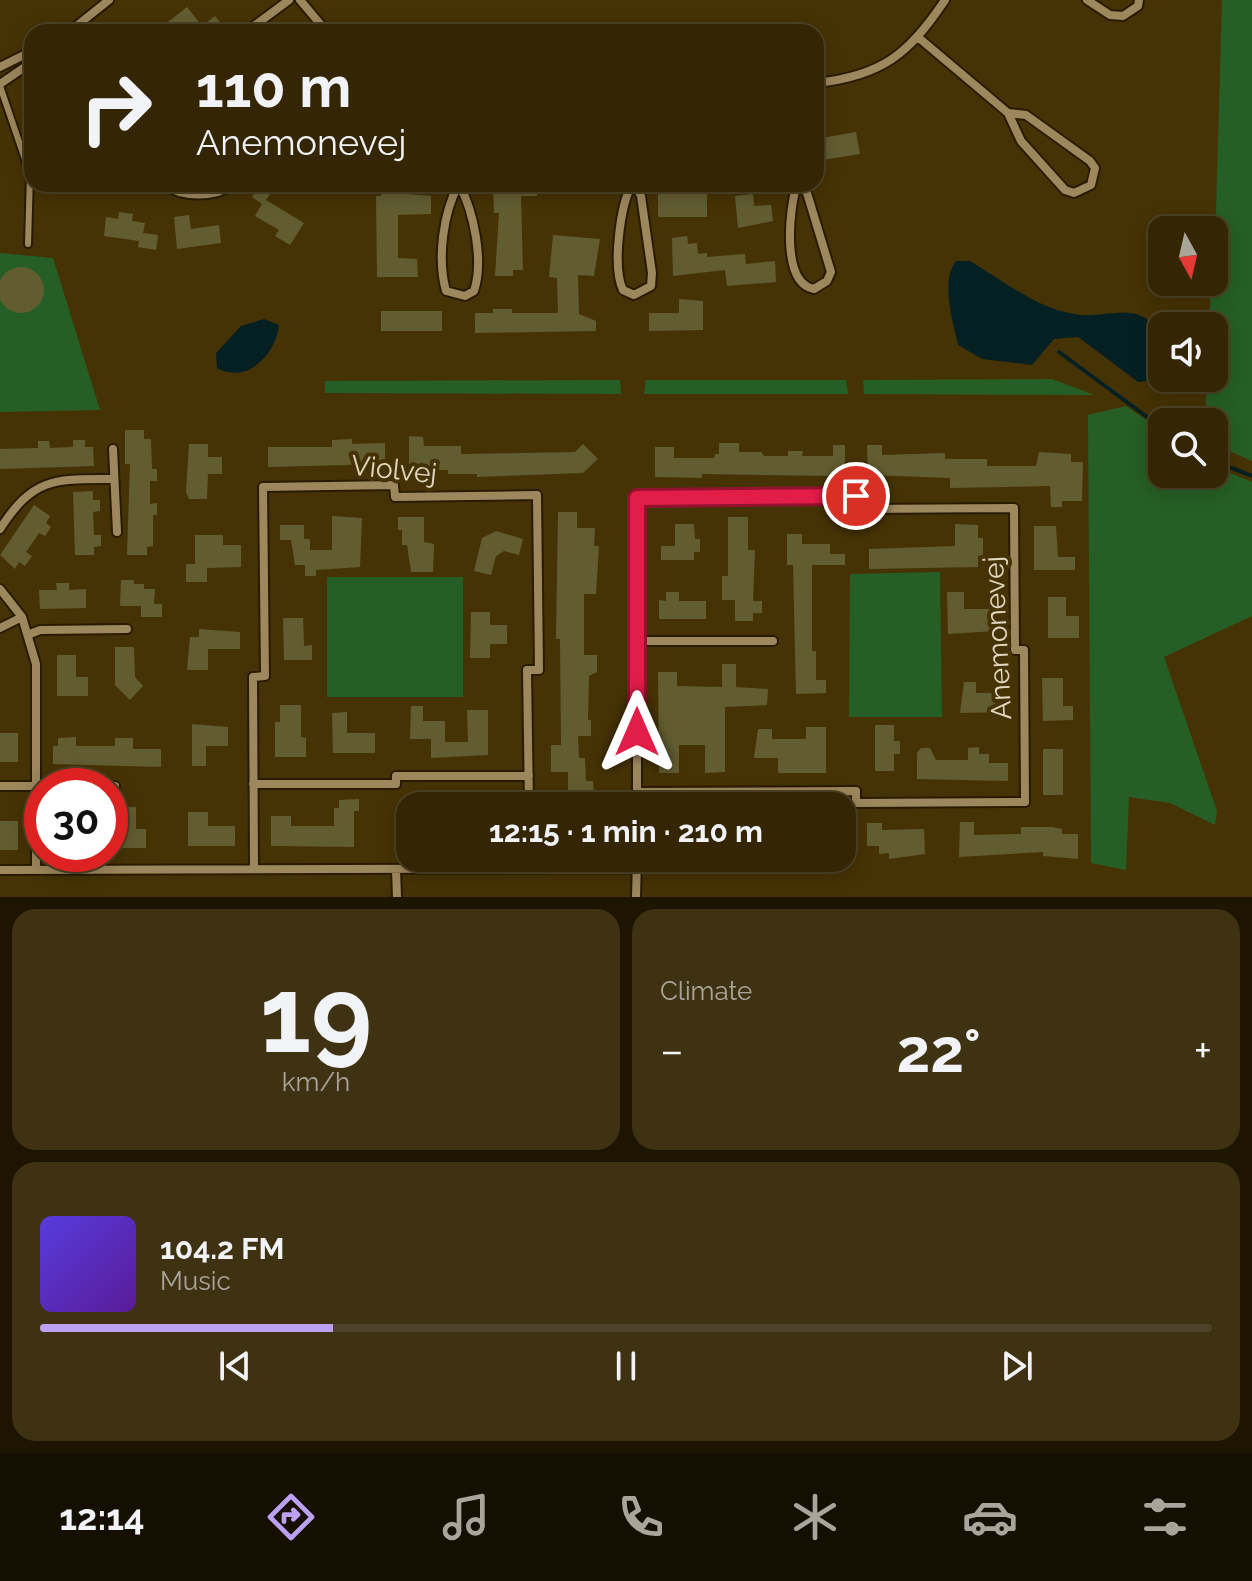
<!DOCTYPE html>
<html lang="en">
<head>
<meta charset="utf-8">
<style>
	body { margin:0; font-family:Raleway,sans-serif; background:#3f3213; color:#f1f3f6; height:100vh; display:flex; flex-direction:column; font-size:30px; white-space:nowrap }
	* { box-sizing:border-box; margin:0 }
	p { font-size:26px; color:#a9a59a }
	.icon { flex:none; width:44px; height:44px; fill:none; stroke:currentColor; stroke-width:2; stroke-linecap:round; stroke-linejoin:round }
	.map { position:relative; height:897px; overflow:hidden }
	.details { display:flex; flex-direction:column; gap:12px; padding:12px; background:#1d1502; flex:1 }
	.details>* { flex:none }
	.top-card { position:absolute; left:24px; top:24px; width:800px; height:168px; border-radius:24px; box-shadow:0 4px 20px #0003,0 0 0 2px #4e4326; background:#342604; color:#f1f3f6; overflow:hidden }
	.needle { width:52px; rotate:172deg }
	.fabs { position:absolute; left:1148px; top:216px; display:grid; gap:16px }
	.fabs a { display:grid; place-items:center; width:80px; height:80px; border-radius:16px; background:#342604; box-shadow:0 4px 20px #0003,0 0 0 2px #4e4326; font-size:40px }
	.speed { position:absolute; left:24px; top:768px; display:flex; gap:16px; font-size:40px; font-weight:700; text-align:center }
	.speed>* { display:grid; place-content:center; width:104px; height:104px; border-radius:50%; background:#342604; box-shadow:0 4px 20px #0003,0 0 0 2px #4e4326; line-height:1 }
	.speed .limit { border:12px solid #d22; background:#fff; color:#111 }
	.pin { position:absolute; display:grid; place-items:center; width:68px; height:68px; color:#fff; margin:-34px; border:4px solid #fff; border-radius:50%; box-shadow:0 2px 8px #0007 }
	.me { position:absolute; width:88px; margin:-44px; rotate:0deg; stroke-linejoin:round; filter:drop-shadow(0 0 6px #0008) }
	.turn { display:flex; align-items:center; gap:28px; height:168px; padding:0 40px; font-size:36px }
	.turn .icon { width:104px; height:104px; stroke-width:2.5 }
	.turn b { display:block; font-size:56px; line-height:68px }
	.big { font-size:60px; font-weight:700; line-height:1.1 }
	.details .card { flex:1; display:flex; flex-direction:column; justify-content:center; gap:12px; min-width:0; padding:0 28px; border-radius:24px; background:#3f3213 }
	.details .dial { align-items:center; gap:0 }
	.dial b { font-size:104px; line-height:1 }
	.song { display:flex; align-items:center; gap:24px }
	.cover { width:96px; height:96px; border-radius:12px; background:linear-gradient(135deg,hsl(250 70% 55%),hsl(270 70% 35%)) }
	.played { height:8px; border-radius:4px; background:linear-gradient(90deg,#bca0f2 25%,#4e4326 25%) }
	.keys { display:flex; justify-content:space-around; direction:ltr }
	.heat { display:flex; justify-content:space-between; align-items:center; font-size:44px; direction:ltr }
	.details .tiles { flex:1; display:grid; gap:12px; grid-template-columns:1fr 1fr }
	.card:last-child { grid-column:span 2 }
	.trip { position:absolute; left:396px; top:792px; width:460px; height:80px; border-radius:24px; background:#342604; box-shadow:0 4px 20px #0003,0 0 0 2px #4e4326; font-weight:700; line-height:80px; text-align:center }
	.tabs { display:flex; height:128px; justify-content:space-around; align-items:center; background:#150f02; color:#a9a59a }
	.tabs .icon { width:56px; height:56px }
	.tabs .active { color:#bca0f2 }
	.tabs b { font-size:36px; color:#f1f3f6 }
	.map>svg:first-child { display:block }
	.green { fill:#265f25 }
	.water { fill:#052022 }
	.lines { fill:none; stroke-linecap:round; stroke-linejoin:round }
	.stream { stroke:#052022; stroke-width:4 }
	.building { fill:#625d31 }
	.lane-casing { stroke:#291b00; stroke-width:10 }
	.street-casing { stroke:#291b00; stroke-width:12 }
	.lane { stroke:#9d875d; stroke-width:6 }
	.street { stroke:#9d875d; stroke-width:8 }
	.route-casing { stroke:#92132f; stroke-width:20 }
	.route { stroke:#e11d48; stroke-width:14 }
	.labels { text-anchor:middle; stroke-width:8; stroke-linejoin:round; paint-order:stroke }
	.street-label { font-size:28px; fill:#e3d7c1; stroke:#463305 }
</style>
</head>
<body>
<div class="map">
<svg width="1252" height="897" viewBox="0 0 1252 897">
	<rect width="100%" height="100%" fill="#463305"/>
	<!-- green -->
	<path class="green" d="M1222,0h30v461l-27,-12 -11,-10v-17h-9l2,-44h7v-52h-5l2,-44h3z
		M0,253l53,5 47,152 -100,2z
		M1052,379l42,16 -230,-1 -1,-14z
		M620,380l1,14 -296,-1v-12z
		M646,380h200l2,14h-204z
		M1126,406l36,25v43h52v-8l38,16v134l-88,41 53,154 -2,14 -45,-22 -41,-6 -3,73 -35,-7 -3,-448z
		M940,572l2,145h-93l1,-143z
		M327,577h136v120h-136z"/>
	<!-- water -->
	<path class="water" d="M956,261h14c34,20 71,51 111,54 20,2 51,-9 67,5 10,9 12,42 10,54l-4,6 -16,2 -60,-45 -24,2 -22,26 -50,-6 -24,-14c-5,-24 -18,-63 -2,-84z
		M264,319l15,6c-3,29 -32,60 -62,43l-1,-15 25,-27z"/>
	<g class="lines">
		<!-- stream -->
		<path class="stream" d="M1059,352l103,76
			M1214,461l38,15"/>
	</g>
	<!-- building -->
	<path class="building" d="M187,7l15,19 13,-10 8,10 -7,6h-61z
		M856,132l4,22 -44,7v-22z
		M260,184l14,4 -8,12 38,23 -14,22 -15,-9 4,-6 -24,-14 7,-12 -10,-7z
		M493,184h44v12h-16l2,74h-10v6h-18l4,-63h-5z
		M658,184h20v8h29v25h-49z
		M381,192l50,4v18l-33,1v43l19,1 1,18h-41l-1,-81h5z
		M753,194l1,12 17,-1 2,16 -35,7 -3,-32z
		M119,212l14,2 -1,7 13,2 -2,10 15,2 -2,15 -18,-3 1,-6 -35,-5 2,-19 12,2z
		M189,215l2,14 28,-4 2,18 -44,6 -3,-32z
		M553,235l47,4 -6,37 -16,-1 1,39 17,7v10l-121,2v-20h18v-4h19v4h46l-1,-35 -8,-1z
		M687,236l1,8 9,-1 1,11 9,-1v4l38,-3 1,10 29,-3 1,21 -49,4 -2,-16 -52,6 -1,-38z
		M-2 290a23 23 0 1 1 46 0a23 23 0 1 1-46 0Z
		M679,299l24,2v29l-54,1v-18h30z
		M381,311h61v20h-61z
		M125,430h19v9h7l1,30h5v12h-7v23l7,-1v12h-4v31l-6,1v8h-20l3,-91h-5z
		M409,436l14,1 1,9h37v8l114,-2 8,-8 15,15 -15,14 -106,4v-3h-29v-4h-27v-6h-12z
		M352,439v5l33,-1v21l-117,3v-20h64v-7z
		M73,440h12v7h8l1,19 -94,3v-20l38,-1v-7h11l1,7 23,-1z
		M719,443h20v9h22l3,4h24v-5h15l-1,5h31v-11h12v27h-12v4l-131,-2v4l-47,-1v-30h19v11h40l1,-4h4z
		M189,444h19v13h14v17h-14l-1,25h-18l-3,-7z
		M867,445h15v10l63,-2v6h42v7h49l3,-14 32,2v8h12l-1,39h-20v6h-11l-1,-21 -100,2v-10l-82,-3z
		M93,491v9h7v11l-7,1 1,23h7v11l-7,1v8h-19l-2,-63z
		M34,505l16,11 -4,7 5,4 -6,9 -6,-3 -13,19 6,4 -7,10 -6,-4 -4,7 -15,-14z
		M558,512h19v16h18l-1,18h5l-3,48h-12v61h13v17l-8,4 -1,44h3v16h-13l1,22h6l1,23h7l1,13h-26v-22h-17v-27h10l-1,-106h-4z
		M332,516l30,2 -2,49 -44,3v6h-11v-11h-10l-4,-25h-11v-15h24v14h6v11h22z
		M398,517h26v25l10,2 -1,28h-22l-4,-27h-5v-15h-4z
		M728,517h20v33h7l-2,51h9v12h-9v8h-18v-21h-13v-24h6z
		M675,524h19l1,15h5v13h-6v8h-33v-14h14z
		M955,524l23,1v13h5v18h-5v11l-109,2v-20l86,-3z
		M1034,526h22l2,31h17v13h-41z
		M496,531l27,8 -4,16 -15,-4 -8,5 -5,19 -17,-4 8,-33z
		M787,534h15v10h28v10h15v11h-33v86h4v29h10v13l-30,1 -3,-129h-6z
		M195,535h28v10h18v22l-34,1v14h-21v-18h9z
		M121,580h13v4h10v5h11l-1,15h8v13h-21v-11h-21z
		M56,583h13v7l17,-1v19l-46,1 -1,-19h18z
		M666,592h13v9h27v18h-47v-19l7,1z
		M947,592h17v17h30l1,22 -47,3z
		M1048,597h18v19h13v22h-31z
		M471,612h19v13h17v19h-17v14h-20z
		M283,618h20l1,28 8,-1v15h-28z
		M199,629l41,3v17h-32v21h-21l3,-33h9z
		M115,647h19l1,30 8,9 -13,14 -15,-15z
		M57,655h19v22h12v19h-31z
		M722,664h14v23l32,2 -1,16 -42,2v65l-20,1v-28h-26v28h-20l-1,-101h19v14l45,1z
		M1042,678h21v28h10v14l-30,1z
		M964,682h12v11h30v19l-46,1z
		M280,705h21v32l5,1v19h-31v-35h5z
		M411,706h12v15h22v21h23l-1,-32h21v45l-57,3v-19h-21z
		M347,712v21h28v20h-42l-1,-40z
		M192,724l36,3v19h-22v20h-14z
		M875,725h19v16h6v13h-6v17h-19z
		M806,727h20v46h-48v-15h-24l4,-29h14v10h34z
		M0,733h18v29h-18z
		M76,737v9h39v-8h18v11h28v18l-108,-3v-18h5v-8z
		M979,747v7h10v9h19v18l-91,-2v-26l4,-5h9l6,12h32v-12z
		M1043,749h20v46h-20z
		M359,799v12h-5v36l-83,-1v-30h20v10h43v-18h5v-8z
		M117,807h19v22h10v19h-29z
		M188,812h20v14h27v20h-47z
		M0,821h18v29h-18z
		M960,822h14v13l47,-1v-7h31l10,2v5h16v25l-35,-3v-4l-84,5z
		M867,823h15v7l42,-1 1,25 -36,5v-6l-10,1v-8h-12z"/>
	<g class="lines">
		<!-- lane casing -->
		<g class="lane-casing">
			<path id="lane" d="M0,86l30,88 -2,70"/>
		</g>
		<!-- street casing -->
		<g class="street-casing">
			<path id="street" d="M300,0l27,32
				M1087,0l23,15 13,1 15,-10 1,-6
				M69,32l40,-32
				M246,32l43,-32
				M919,38l89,75 13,28 44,49 9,3 17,-8 4,-17 -5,-7 -64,-46 -18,-2
				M0,67l32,-16
				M816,83c66,-7 93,-29 129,-83
				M0,84l32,-22
				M163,184c19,14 52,14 71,0
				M459,184c15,28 25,77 15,107l-9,5 -19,-5c-9,-32 -3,-79 13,-107z
				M632,184c-12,22 -20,83 -9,106l11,5 17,-9 1,-13 -11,-77 -6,-12
				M797,184c-8,25 -16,99 17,105l13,-8 4,-9 -24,-79 -7,-9
				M113,449l4,83
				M0,529c34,-53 56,-50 114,-50
				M0,589l22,28 14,47v206
				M0,628l22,-11
				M30,634l10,-4 87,-1
				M638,641h135
				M253,784h143v-8h133
				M0,786h42
				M110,786h5
				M637,806v-308l219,-2v13l158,-1 1,142h9l1,152 -169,1v-12l-219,1
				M254,869l-1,-192 12,-1 -2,-189 131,-2 1,12 142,-2 2,175h-12l2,136
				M396,869l1,28
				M0,870l637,-2
				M636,897l1,-39"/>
		</g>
		<!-- lane -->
		<use href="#lane" class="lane"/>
		<!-- street -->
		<use href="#street" class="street"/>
	</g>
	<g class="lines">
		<!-- route casing -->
		<g class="route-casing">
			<path id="route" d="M637,732v-234l219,-2"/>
		</g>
		<!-- route -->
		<use href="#route" class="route"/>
	</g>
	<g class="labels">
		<!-- street labels -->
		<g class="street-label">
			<text transform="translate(394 469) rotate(6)" y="10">Violvej</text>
			<text transform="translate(997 638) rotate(-93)" y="10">Anemonevej</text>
		</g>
	</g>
</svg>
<div class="fabs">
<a><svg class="needle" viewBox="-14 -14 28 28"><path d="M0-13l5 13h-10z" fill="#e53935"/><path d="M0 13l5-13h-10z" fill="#a9a59a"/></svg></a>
<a><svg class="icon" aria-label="sound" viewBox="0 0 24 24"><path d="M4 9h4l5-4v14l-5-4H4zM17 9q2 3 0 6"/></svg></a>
<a><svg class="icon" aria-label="search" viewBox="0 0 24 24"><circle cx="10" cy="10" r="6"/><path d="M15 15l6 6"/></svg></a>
</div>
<div class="speed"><div class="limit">30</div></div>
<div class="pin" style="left:856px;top:496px;background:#d93025"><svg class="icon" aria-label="arrive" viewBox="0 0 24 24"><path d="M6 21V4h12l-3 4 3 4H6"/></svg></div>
<svg class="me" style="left:637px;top:732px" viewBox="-20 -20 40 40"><path d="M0-17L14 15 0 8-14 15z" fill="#e11d48" stroke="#fff" stroke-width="4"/></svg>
<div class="trip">12:15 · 1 min · 210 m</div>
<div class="top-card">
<div class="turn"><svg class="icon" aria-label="right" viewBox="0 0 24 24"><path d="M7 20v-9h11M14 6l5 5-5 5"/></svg><div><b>110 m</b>Anemonevej</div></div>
</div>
</div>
<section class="details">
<div class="tiles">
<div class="card dial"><b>19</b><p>km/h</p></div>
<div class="card"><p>Climate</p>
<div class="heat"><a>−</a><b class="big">22°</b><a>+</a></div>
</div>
<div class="card">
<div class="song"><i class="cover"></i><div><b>104.2 FM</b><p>Music</p></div></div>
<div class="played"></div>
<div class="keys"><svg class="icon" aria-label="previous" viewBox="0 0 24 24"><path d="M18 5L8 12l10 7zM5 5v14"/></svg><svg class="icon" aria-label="pause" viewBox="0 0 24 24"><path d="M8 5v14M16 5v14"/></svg><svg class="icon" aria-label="next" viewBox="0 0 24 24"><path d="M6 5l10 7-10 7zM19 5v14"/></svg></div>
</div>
</div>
</section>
<nav class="tabs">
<b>12:14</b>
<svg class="icon active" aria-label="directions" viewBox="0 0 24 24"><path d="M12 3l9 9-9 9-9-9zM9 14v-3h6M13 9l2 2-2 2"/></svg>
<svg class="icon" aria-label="music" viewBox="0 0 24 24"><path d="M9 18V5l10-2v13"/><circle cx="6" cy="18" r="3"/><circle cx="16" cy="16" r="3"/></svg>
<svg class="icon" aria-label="phone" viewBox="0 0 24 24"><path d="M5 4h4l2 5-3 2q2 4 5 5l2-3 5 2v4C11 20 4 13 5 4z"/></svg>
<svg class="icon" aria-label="climate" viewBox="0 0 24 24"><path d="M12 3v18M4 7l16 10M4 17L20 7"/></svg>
<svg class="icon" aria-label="car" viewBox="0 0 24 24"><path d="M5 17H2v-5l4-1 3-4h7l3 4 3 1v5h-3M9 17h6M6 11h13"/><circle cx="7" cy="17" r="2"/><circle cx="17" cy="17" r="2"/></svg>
<svg class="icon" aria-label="filters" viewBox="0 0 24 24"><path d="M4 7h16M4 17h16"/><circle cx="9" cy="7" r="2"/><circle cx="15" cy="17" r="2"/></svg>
</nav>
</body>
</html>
